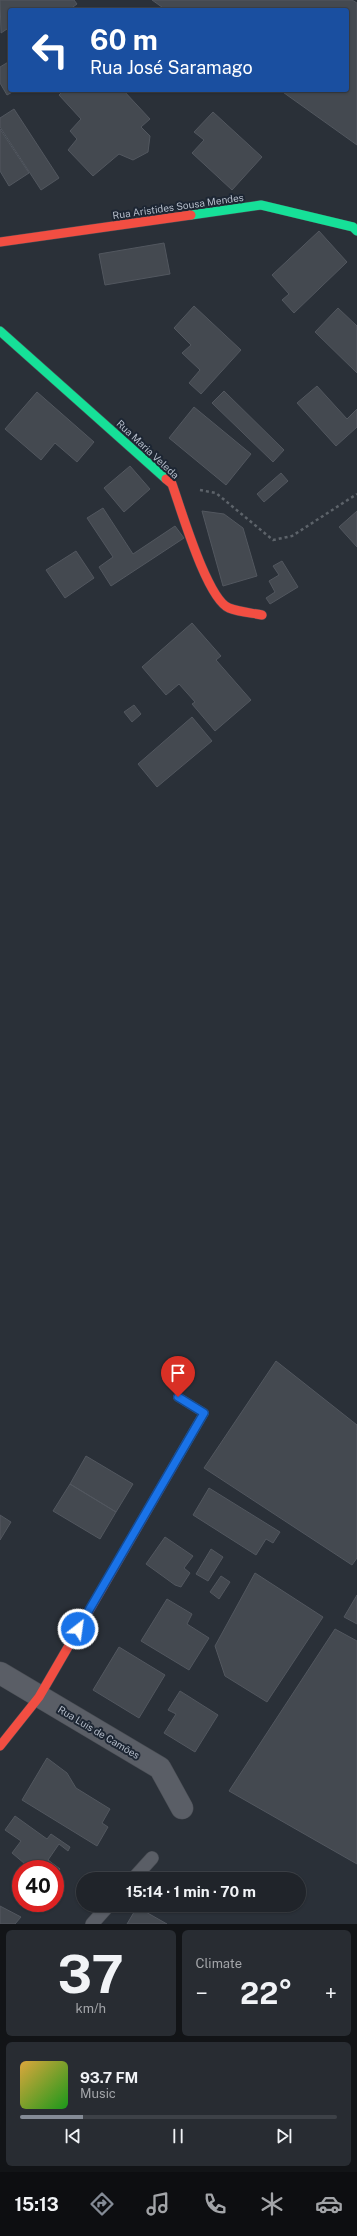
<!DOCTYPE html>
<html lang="en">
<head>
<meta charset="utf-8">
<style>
	body { margin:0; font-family:"Public Sans",sans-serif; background:#282c32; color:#f1f3f6; height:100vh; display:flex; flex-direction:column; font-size:15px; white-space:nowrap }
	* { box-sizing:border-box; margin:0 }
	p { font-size:13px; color:#a2a4a8 }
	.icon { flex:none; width:22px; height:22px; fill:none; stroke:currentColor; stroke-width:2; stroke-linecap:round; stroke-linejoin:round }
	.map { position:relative; height:1924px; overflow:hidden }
	.side { display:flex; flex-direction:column; gap:6px; padding:6px; background:#121417; flex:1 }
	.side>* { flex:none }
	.guide { position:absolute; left:8px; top:8px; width:341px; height:84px; border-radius:4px; box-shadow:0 1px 3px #0004,0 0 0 1px #3d4147; background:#1a4fa0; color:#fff; overflow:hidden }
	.speed { position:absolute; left:12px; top:1860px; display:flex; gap:8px; font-size:20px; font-weight:700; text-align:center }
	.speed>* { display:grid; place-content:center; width:52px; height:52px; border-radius:50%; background:#20242a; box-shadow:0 1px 3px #0004,0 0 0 1px #3d4147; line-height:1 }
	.speed .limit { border:6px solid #d22; background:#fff; color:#111 }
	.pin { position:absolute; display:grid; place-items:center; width:34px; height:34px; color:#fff; margin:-41px -17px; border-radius:50% 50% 50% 0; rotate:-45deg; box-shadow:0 0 4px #0007 }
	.pin .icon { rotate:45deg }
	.me { position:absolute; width:44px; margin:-22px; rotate:30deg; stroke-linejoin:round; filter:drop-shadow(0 0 3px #0008) }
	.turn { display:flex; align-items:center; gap:14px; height:84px; padding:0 16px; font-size:18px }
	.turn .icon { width:52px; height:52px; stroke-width:2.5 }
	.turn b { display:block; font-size:28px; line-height:34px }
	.big { font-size:30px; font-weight:700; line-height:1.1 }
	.side .card { flex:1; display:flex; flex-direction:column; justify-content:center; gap:6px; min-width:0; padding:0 14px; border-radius:6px; background:#282c32 }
	.side .dial { align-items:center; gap:0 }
	.dial b { font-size:52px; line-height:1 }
	.song { display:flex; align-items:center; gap:12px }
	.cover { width:48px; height:48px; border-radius:6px; background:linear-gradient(135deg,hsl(40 70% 55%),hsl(120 70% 35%)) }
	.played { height:4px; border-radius:2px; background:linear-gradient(90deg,#848b96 20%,#3d4147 20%) }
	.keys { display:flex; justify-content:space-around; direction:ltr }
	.heat { display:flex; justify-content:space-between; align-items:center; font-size:22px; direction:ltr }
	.side .tiles { flex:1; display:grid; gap:6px; grid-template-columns:1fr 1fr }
	.card:last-child { grid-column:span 2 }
	.trip { position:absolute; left:76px; top:1872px; width:230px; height:40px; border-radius:20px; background:#20242a; box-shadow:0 1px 3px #0004,0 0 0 1px #3d4147; font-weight:700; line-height:40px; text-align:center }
	.dock { display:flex; height:64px; justify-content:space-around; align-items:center; background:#0d0e11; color:#a2a4a8 }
	.dock .icon { width:28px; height:28px }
	.dock .active { color:#848b96 }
	.dock b { font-size:18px; color:#f1f3f6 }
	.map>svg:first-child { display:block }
	.building { fill:#444950; stroke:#52575f }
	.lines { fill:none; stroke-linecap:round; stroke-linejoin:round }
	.lane-casing { stroke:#484c53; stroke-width:14 }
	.street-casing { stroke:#484c53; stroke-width:23 }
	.fast-casing { stroke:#484c53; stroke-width:10 }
	.slow-casing { stroke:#484c53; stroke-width:10 }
	.jam-casing { stroke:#484c53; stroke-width:10 }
	.path { stroke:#5d636a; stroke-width:2.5; stroke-dasharray:3 3; stroke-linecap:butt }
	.lane { stroke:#5a5e66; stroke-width:13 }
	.street { stroke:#5a5e66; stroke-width:22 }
	.fast { stroke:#16e098; stroke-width:9 }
	.slow { stroke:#ffcf43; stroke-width:9 }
	.jam { stroke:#f24e42; stroke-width:9 }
	.route-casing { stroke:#114b97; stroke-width:10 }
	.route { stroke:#1a73e8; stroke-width:7 }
	.labels { text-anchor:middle; stroke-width:4; stroke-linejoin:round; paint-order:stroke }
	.street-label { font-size:10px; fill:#b4bcc9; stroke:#1d2633 }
</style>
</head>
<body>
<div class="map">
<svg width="357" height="1924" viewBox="0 0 357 1924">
	<rect width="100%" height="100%" fill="#2a3038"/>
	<!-- building -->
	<path class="building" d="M0,0h74l3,4 -8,6h-59v17l-9,6z
		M152,0h200l5,3v142l-77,-55h67v-80h-181z
		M10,61v29h6l-9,5 -7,-12v-16z
		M64,90h59l27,29 -9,8 9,9 -2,16 -15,8 -14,-6 -26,22 -25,-26 9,-11 -7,-8 11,-12 -22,-24z
		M14,109l45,69 -18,12 -41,-63v-9z
		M213,112l49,45 -30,33 -40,-37 12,-13 -10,-8z
		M0,129l29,44 -20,13 -9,-15z
		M319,231l28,31 -53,51 -12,-13 7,-6 -17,-19z
		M164,243l6,31 -65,11 -6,-31z
		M194,306l47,44 -40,44 -12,-11 11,-13 -18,-17 9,-8 -17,-17z
		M338,308l19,18v47l-42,-41z
		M317,386l30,33 10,-10v18l-21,19 -39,-43z
		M224,391l60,59 -11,12 -61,-59z
		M37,392l57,50 -17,20 -22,-19 -14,17 -36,-31z
		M194,407l57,47 -25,31 -57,-47z
		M130,466l20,23 -26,23 -20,-24z
		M281,473l7,8 -24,21 -7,-8z
		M103,508l30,46 42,-28 9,12 -73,48 -12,-19 14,-10 -26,-39z
		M202,511l22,3 19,14 14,48 -34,10z
		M357,511v36l-18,-20z
		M76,551l18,27 -29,20 -19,-28z
		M282,561l16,26 -28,17 -4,-6 9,-6 -6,-11 10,-6 -6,-9z
		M192,623l29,33 -5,4 35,40 -36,31 -23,-27 3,-2 -16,-18 -13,11 -24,-28z
		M134,705l7,9 -9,8 -8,-10z
		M192,717l20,24 -55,46 -19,-23z
		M276,1361l81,64v133l-5,7 -148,-97z
		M86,1456l47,28 -17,28 -46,-28z
		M70,1484l46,28 -16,27 -47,-28z
		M209,1488l71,44 -7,11 -7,-4 -10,16 -63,-40z
		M0,1515l11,7 -11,18z
		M165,1537l28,19 -9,12 6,5 -9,14 -6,-2 -29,-21z
		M211,1549l12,8 -15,24 -12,-7z
		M255,1573l68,44 -56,85 -42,-26 -10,-30z
		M221,1576l9,6 -11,17 -9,-7z
		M357,1595v29l-13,-7z
		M167,1599l25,15 -5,10 22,14 -20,32 -48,-29z
		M335,1629l22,12v223l-128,-73z
		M119,1647l46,28 -26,43 -46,-28z
		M180,1691l38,24 -23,37 -31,-19 12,-19 -8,-4z
		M47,1758l20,15 9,15 34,21 -8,14 6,4 -11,19 -75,-46z
		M15,1816l32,23 4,-5 19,13 -2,4 -9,-7 -11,16 12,9 -5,7v-7h-24l-19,-16 9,-12 -16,-11z
		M0,1906l21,11 -6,7h-15z
		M137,1907l30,17h-40z"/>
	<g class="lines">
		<!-- lane casing -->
		<g class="lane-casing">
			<path id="lane" d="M133,1879l19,-21
				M92,1924l17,-19"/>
		</g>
		<!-- street casing -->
		<g class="street-casing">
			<path id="street" d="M0,1673l160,95 22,40"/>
		</g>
		<!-- fast casing -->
		<g class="fast-casing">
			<path id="fast" d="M191,215l70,-10 92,22 4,4
				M0,331l166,148"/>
		</g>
		<!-- slow casing -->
		<g class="slow-casing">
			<path id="slow" d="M178,1397l26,16 -25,43"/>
		</g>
		<!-- jam casing -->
		<g class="jam-casing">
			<path id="jam" d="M0,242l191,-27
				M166,479l6,5c9,25 35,115 57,124 10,4 23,5 33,7
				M0,1746l39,-49 140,-241"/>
		</g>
		<!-- path -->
		<path class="path" d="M200,490l16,3 57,47 19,-4 65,-42"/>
		<!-- lane -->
		<use href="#lane" class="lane"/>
		<!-- street -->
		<use href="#street" class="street"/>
		<!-- fast -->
		<use href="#fast" class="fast"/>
		<!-- slow -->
		<use href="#slow" class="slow"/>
		<!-- jam -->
		<use href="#jam" class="jam"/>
	</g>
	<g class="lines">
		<!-- route casing -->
		<g class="route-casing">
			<path id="route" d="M78,1629l126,-216 -26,-16"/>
		</g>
		<!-- route -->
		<use href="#route" class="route"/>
	</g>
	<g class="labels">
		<!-- street labels -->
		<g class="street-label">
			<text transform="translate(178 206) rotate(-8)" y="4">Rua Aristides Sousa Mendes</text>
			<text transform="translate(148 449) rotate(43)" y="4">Rua Maria Veleda</text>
			<text transform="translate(99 1732) rotate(31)" y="4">Rua Luis de Camões</text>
		</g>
	</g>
</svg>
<div class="speed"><div class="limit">40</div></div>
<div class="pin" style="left:178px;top:1397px;background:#d93025"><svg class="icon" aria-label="arrive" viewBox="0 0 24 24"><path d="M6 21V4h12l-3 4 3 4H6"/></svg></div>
<svg class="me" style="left:78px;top:1629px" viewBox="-20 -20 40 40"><circle r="17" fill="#1a73e8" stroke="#fff" stroke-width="3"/><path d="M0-11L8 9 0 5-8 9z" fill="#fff"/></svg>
<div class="trip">15:14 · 1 min · 70 m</div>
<div class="guide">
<div class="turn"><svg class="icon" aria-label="left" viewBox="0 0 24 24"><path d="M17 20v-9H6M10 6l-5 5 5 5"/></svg><div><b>60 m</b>Rua José Saramago</div></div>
</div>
</div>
<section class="side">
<div class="tiles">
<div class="card dial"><b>37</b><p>km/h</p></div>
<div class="card"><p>Climate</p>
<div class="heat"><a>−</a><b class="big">22°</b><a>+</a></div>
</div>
<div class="card">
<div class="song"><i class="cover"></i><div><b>93.7 FM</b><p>Music</p></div></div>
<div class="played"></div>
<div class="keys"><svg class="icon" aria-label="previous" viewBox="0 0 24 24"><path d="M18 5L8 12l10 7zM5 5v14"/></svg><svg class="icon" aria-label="pause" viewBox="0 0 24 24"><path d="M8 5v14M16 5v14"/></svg><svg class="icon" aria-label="next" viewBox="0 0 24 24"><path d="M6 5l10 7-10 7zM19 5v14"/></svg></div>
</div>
</div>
</section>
<nav class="dock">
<b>15:13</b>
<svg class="icon active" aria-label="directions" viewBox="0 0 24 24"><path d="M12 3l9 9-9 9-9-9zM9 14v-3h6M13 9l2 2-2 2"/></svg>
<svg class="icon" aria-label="music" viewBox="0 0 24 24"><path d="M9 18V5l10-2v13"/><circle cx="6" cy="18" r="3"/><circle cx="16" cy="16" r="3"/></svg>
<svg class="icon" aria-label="phone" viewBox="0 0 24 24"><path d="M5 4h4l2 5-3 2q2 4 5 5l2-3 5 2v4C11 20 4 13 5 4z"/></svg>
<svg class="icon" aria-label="climate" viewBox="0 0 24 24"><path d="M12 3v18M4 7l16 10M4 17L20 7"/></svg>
<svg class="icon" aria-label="car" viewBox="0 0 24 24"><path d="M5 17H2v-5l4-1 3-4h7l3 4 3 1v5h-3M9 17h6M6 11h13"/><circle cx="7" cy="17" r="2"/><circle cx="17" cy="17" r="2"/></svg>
</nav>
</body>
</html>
